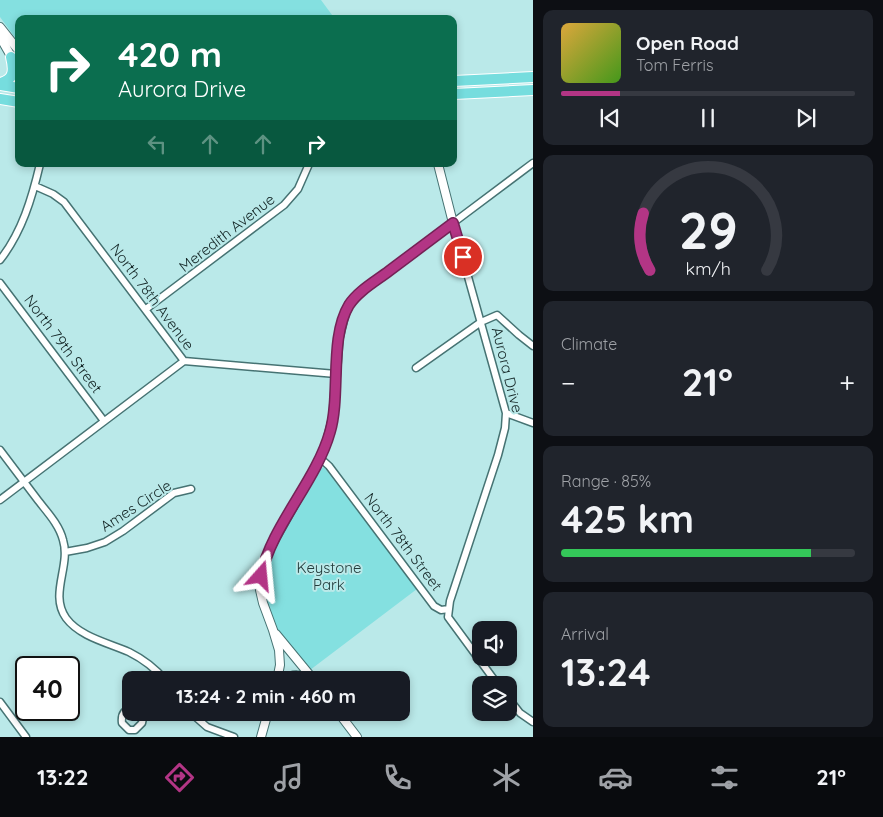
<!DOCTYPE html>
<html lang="en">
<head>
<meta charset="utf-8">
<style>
	body { margin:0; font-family:Quicksand,sans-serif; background:#20242c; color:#f1f3f6; height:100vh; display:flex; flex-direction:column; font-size:19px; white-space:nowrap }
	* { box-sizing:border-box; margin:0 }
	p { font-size:16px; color:#9ea1a6 }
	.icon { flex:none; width:28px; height:28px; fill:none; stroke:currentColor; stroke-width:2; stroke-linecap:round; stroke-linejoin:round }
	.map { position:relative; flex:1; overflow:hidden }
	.sheet { display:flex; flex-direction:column; gap:10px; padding:10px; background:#0d0f14; width:350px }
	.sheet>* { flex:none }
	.top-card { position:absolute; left:15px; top:15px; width:442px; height:152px; border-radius:10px; box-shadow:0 2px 8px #0003; background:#0b6e4f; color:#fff; overflow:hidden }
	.fabs { position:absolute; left:472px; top:621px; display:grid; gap:10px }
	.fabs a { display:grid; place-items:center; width:45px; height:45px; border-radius:10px; background:#171b24; box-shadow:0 2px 8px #0003; font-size:25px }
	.speed { position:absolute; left:15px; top:656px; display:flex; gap:10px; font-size:25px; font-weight:700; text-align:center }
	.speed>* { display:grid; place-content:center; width:65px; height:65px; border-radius:50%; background:#171b24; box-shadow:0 2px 8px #0003; line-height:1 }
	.speed .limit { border:2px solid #111; border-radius:8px; background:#fff; color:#111 }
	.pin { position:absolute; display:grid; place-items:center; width:42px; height:42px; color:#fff; margin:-21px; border:2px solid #fff; border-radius:50%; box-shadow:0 1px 5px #0007 }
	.me { position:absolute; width:55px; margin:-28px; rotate:18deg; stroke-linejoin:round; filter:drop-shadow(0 0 4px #0008) }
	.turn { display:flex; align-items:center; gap:18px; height:105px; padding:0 20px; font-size:22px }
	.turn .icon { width:65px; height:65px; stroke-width:2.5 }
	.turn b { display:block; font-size:35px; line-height:42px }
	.lanes { display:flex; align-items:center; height:48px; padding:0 20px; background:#0003; justify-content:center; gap:25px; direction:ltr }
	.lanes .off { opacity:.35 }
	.big { font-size:38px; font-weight:800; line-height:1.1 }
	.sheet .tile { flex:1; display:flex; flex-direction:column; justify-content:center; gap:8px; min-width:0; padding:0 18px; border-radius:10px; background:#20242c }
	.sheet .dial { align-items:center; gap:0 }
	.dial svg { height:130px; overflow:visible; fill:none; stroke:#363941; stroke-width:7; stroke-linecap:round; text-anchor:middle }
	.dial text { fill:#f1f3f6; stroke:none }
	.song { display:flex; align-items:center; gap:15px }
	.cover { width:60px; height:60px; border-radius:8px; background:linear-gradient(135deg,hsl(40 70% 55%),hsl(100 70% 35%)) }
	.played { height:5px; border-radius:2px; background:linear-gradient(90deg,#b33585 20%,#363941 20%) }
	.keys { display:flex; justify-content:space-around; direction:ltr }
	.heat { display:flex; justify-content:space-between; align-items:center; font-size:28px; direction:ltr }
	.charge { height:8px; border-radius:4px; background:linear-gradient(90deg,#34c759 85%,#363941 0) }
	.trip { position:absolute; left:122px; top:671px; width:288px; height:50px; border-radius:10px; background:#171b24; box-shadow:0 2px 8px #0003; font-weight:800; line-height:50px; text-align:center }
	.tab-bar { display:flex; height:80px; justify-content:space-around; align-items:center; background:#090b0e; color:#9ea1a6 }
	.tab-bar .icon { width:35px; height:35px }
	.tab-bar .selected { color:#b33585 }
	.tab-bar b { font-size:22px; color:#f1f3f6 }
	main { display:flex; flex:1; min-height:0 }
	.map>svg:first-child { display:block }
	.green { fill:#84e0e0 }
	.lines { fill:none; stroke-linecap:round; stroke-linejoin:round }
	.minor-casing { stroke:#467373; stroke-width:9 }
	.tertiary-casing { stroke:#467373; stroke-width:10 }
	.primary-casing { stroke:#fff; stroke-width:12 }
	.minor { stroke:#fff; stroke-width:6 }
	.tertiary { stroke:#fff; stroke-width:8 }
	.primary { stroke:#76ddde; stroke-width:10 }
	.route-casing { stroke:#742256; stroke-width:12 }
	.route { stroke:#b33585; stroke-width:9 }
	.labels { text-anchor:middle; stroke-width:4; stroke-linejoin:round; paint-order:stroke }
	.street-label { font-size:15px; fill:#142626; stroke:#bae9e9 }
	.park-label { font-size:15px; fill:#223b3b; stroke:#bae9e9 }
</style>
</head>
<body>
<main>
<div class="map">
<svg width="533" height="737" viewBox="0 0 533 737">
	<rect width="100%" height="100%" fill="#bae9e9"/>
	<!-- green -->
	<path class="green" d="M0,0h321l14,19h-316v24l-19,-26z
		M324,467l93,122 -107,81c-12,-14 -27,-29 -36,-45 -21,-40 -6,-69 14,-104 10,-17 19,-33 29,-50z"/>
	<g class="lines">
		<!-- minor casing -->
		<g class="minor-casing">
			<path id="minor" d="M35,186l18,8 11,8 120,159 152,13
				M0,260c22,-28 32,-62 40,-96
				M0,283l104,138
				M146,309l138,-104 14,-16 11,-25
				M416,368l65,-46 16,-7 22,20 14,11
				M506,413l27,10
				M0,450c12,16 24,32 37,49 9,12 22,25 26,41 8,26 -14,54 3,78 14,19 43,25 63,34 14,7 26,16 36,28
				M320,458l9,8 105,140 7,4 8,-1
				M0,500l184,-139
				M65,552l22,-4 18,-6 18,-11 51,-38 17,-4
				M498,685l-50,-68 2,-16 48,-146 7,-27 1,-15 -53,-190 80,-60
				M509,699l11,14 13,9
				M0,702l26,35
				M131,708c-7,2 -10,7 -9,15l7,7h6l7,-7 1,-5 -2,-6
				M190,712l17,15 27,10"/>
		</g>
		<!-- tertiary casing -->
		<g class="tertiary-casing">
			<path id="tertiary" d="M0,27l19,24
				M0,37l19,33
				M276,634l37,45
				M277,680l3,-15 -1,-15 -6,-20 -10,-27 -3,-13 1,-14 5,-18 7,-15 42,-75 11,-23 7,-28 6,-79 6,-24 4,-9 9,-11 95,-71 -15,-59
				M283,680c10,-7 18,-5 29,-1
				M338,712l19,25
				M261,737l7,-25"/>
		</g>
		<!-- primary casing -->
		<g class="primary-casing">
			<path id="primary" d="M454,81l79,-4
				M0,83c15,-3 14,-14 11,-26
				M0,85l19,3
				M454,94l79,-4
				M0,99l19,3"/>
		</g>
		<!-- minor -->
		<use href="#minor" class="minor"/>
		<!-- tertiary -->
		<use href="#tertiary" class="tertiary"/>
		<!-- primary -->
		<use href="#primary" class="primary"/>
	</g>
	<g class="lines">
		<!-- route casing -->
		<g class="route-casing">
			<path id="route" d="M261,576c10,-50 55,-94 69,-144 11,-37 -1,-94 19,-127 9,-14 27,-24 40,-34 21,-16 43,-32 64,-48l10,34"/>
		</g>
		<!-- route -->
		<use href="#route" class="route"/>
	</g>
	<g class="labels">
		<!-- street labels -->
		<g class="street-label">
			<text transform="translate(227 233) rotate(-38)" y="5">Meredith Avenue</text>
			<text transform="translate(152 297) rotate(53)" y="5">North 78th Avenue</text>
			<text transform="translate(63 344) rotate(53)" y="5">North 79th Street</text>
			<text transform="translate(507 370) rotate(76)" y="5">Aurora Drive</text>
			<text transform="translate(136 506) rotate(-33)" y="5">Ames Circle</text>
			<text transform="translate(403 542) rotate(53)" y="5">North 78th Street</text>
		</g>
		<!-- park labels -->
		<g class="park-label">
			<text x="329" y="573">Keystone<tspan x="329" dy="17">Park</tspan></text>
		</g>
	</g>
</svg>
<div class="fabs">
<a><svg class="icon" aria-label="sound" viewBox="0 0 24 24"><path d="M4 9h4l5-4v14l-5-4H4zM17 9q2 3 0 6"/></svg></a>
<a><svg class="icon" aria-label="layers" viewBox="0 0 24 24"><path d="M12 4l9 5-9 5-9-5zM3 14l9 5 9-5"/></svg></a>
</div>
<div class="speed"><div class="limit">40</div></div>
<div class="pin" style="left:463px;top:257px;background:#d93025"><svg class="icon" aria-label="arrive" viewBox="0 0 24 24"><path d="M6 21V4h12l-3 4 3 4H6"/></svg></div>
<svg class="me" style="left:261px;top:576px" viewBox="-20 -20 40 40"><path d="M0-17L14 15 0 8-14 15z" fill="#b33585" stroke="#fff" stroke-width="4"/></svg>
<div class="trip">13:24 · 2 min · 460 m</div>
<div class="top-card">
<div class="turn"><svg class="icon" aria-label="right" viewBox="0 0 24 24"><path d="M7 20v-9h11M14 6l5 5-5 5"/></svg><div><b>420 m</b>Aurora Drive</div></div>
<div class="lanes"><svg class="icon off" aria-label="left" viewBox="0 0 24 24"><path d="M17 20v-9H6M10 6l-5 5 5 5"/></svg><svg class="icon off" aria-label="ahead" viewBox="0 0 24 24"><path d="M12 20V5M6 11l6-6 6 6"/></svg><svg class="icon off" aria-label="ahead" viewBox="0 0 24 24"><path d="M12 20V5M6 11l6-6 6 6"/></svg><svg class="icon" aria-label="right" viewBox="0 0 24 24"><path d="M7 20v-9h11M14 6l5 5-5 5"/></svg></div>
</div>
</div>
<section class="sheet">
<div class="tile">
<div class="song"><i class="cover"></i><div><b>Open Road</b><p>Tom Ferris</p></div></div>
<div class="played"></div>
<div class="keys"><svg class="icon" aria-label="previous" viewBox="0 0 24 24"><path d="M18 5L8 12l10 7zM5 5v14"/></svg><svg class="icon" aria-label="pause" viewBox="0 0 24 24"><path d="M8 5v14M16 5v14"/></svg><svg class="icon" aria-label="next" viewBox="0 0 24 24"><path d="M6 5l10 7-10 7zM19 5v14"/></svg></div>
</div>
<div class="tile dial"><svg viewBox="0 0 100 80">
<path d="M14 69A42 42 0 1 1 86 69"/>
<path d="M14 69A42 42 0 0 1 10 34" stroke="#b33585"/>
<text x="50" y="56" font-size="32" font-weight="700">29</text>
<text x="50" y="72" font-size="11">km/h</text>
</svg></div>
<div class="tile"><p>Climate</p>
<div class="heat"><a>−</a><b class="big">21°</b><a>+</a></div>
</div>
<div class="tile"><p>Range · 85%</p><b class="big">425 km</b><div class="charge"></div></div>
<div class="tile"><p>Arrival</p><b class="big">13:24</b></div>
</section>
</main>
<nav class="tab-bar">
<b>13:22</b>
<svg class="icon selected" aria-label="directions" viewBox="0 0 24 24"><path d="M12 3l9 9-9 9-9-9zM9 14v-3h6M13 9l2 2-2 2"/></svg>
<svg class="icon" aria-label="music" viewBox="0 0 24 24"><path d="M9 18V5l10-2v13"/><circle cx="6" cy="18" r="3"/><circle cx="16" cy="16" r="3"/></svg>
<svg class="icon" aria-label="phone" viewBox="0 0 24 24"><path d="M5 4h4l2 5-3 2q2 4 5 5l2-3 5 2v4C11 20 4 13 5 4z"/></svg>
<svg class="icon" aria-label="climate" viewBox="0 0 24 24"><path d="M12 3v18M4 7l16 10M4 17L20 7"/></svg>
<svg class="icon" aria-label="car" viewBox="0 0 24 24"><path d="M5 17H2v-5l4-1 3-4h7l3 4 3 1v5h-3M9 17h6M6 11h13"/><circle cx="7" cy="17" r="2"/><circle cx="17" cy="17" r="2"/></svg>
<svg class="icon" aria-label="filters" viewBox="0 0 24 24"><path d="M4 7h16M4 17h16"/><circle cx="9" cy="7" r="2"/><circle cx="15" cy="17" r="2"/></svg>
<b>21°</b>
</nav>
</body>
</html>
